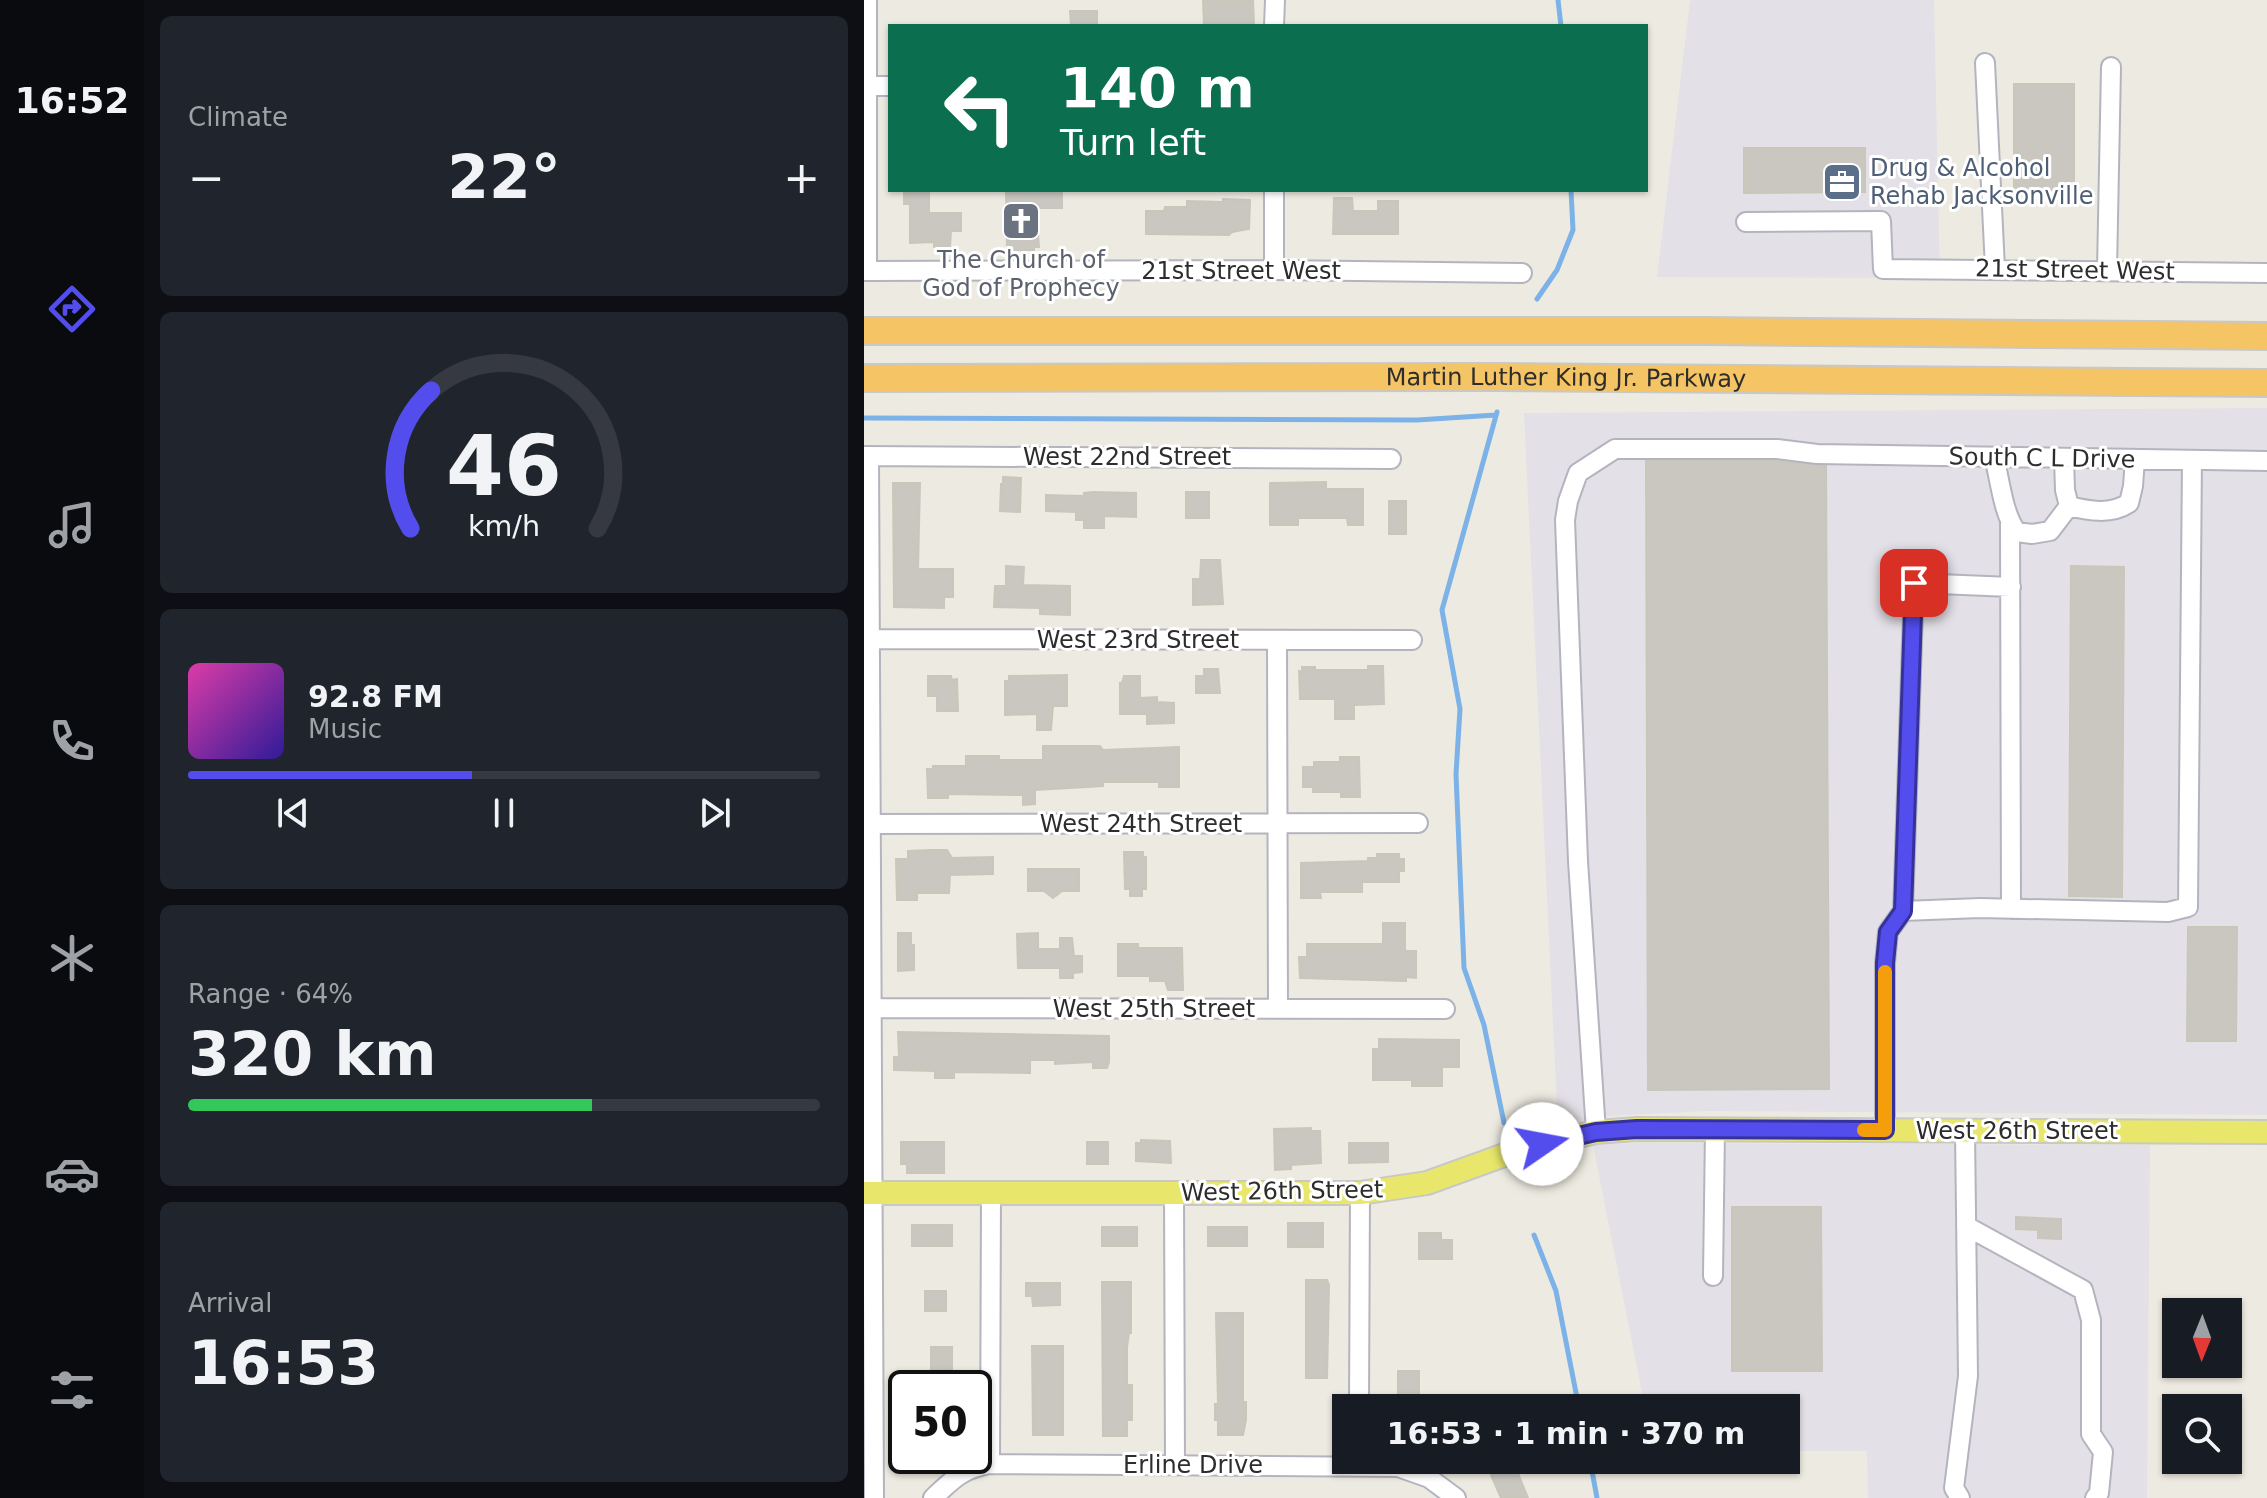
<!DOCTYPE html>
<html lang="en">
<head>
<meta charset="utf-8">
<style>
	body { margin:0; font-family:"DejaVu Sans",sans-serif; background:#20242c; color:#f1f3f6; height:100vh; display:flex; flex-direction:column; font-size:30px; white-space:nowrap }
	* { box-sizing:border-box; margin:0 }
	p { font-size:26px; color:#9ea1a6 }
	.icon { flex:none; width:44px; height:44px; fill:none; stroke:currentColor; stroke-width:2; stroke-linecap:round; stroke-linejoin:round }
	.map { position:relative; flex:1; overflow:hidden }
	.sheet { display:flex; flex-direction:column; gap:16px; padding:16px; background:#0d0f14; width:720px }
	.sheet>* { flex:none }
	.hud { position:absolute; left:24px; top:24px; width:760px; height:168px; border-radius:0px; box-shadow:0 2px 6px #0004; background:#0b6e4f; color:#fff; overflow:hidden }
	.needle { width:52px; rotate:181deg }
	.controls { position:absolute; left:1298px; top:1298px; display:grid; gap:16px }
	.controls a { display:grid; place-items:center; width:80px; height:80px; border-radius:0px; background:#171b24; box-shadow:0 2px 6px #0004; font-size:40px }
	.speed { position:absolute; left:24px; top:1370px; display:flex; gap:16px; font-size:40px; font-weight:700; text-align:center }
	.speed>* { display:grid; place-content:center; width:104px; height:104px; border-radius:50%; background:#171b24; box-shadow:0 2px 6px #0004; line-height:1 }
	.speed .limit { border:4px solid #111; border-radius:12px; background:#fff; color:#111 }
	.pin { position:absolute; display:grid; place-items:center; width:68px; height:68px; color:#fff; margin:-34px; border-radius:16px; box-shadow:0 4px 12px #0006 }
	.me { position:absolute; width:88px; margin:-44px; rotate:78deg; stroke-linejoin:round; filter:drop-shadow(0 0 6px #0008) }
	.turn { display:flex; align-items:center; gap:28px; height:168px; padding:0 40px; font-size:36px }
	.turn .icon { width:104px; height:104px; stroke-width:2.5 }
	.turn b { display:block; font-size:56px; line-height:68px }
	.big { font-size:60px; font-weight:700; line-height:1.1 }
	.sheet .widget { flex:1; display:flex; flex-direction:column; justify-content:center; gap:12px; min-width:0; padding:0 28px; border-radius:12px; background:#20242c }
	.sheet .dial { align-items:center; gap:0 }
	.dial svg { height:208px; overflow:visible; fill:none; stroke:#363941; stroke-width:7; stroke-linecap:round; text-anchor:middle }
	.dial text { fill:#f1f3f6; stroke:none }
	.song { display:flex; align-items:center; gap:24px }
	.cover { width:96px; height:96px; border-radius:12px; background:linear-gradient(135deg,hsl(320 70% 55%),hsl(250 70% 35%)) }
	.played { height:8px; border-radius:4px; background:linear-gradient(90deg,#534dee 45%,#363941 45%) }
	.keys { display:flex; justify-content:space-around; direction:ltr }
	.heat { display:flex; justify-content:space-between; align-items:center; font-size:44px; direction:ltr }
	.charge { height:12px; border-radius:6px; background:linear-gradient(90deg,#34c759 64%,#363941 0) }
	.trip { position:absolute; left:468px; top:1394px; width:468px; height:80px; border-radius:0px; background:#171b24; box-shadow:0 2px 6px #0004; font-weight:700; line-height:80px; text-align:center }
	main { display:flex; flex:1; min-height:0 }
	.menu { display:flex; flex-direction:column; width:144px; justify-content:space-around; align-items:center; background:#090b0e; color:#9ea1a6 }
	.menu .icon { width:56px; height:56px }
	.menu .active { color:#534dee }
	.menu b { font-size:36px; color:#f1f3f6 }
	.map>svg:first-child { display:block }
	.industrial { fill:#e4e0e7 }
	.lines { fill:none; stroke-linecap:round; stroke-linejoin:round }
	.stream { stroke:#7cb2e7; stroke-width:5 }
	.building { fill:#c9c7c0; stroke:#c9c7ba; stroke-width:2 }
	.minor-casing { stroke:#b4b4bf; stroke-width:22 }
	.major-casing { stroke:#c8c8c8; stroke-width:26 }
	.highway-casing { stroke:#c8c8c8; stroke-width:30 }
	.minor { stroke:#fff; stroke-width:18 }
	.major { stroke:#e8e76b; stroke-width:22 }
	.highway { stroke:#f4c465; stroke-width:26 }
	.route-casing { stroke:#36329b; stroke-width:20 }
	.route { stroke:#534dee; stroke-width:14 }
	.slow { stroke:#f59e0b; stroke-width:14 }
	.labels { text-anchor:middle; stroke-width:6; stroke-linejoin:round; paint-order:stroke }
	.service-label { font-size:24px; fill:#4e5e75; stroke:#fff; text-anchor:start }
	.worship-label { font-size:24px; fill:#5b616d; stroke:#fff }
	.street-label { font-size:24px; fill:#2d2d2d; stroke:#fff }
</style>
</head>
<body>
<main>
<nav class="menu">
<b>16:52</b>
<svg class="icon active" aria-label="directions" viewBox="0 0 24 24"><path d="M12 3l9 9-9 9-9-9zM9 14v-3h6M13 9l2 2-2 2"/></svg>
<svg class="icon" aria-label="music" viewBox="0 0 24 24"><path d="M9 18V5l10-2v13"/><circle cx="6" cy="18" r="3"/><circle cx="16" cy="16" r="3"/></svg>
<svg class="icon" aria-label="phone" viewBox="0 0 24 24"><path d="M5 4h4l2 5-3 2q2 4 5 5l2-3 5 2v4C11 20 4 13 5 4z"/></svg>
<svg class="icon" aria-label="climate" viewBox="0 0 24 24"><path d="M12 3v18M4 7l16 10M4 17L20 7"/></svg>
<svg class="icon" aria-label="car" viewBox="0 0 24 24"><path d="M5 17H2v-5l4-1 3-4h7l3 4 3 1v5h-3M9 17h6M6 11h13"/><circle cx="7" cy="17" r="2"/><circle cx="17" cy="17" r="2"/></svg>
<svg class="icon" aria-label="filters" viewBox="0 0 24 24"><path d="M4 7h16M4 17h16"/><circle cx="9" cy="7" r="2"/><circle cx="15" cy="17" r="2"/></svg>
</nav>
<section class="sheet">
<div class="widget"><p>Climate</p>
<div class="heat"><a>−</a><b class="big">22°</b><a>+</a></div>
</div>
<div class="widget dial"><svg viewBox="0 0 100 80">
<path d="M14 69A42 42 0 1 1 86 69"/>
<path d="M14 69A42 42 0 0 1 22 16" stroke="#534dee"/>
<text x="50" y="56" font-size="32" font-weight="700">46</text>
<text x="50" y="72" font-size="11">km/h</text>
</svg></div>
<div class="widget">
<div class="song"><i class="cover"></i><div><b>92.8 FM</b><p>Music</p></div></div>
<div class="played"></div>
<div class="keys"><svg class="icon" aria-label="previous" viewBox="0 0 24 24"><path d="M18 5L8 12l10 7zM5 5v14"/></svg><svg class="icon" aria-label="pause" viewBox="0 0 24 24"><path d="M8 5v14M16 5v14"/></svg><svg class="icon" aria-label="next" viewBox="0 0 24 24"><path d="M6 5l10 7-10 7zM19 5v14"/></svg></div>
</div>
<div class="widget"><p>Range · 64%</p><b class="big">320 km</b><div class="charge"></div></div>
<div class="widget"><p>Arrival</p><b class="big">16:53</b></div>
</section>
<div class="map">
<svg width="1403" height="1498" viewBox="0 0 1403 1498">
	<rect width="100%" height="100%" fill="#edebe1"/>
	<!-- industrial -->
	<path class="industrial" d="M826,0h244l6,278 -283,-1z
		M1403,408v707l-561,-4 -96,5 -52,13 -34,-716z
		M770,1143l516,2 -3,353h-279l-1,-47h-81v-43h-141l-52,-263z"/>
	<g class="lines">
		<!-- stream -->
		<path class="stream" d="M694,0l3,26
			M673,299l20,-29 16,-40 -2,-40
			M633,412l-55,198 18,99 -4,65 8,194 20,57 20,98
			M0,418l553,2 79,-5
			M670,1235l22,56 23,117
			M726,1460l7,38"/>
	</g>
	<!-- building -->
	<path class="building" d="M339,0h50l1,26h-50z
		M206,11h27v15h-26z
		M1150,84h60v106h-60z
		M880,148h121v44l-121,1z
		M40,190h25v23h32v18h-10l-1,16h-16v-5l-24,1v-39h-6z
		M142,190h56v18h-26l3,39h-5v3h-27z
		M470,198h18l1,13h25v-10h20v33h-65z
		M359,199l27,1 -1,29 -17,3 -3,3 -83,-1v-23h18l1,-4h22v-6l36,1z
		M782,461h130l50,5 3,623 -181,1z
		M139,477l18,1 -1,34 -20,-1 1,-27h2z
		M462,482v7h37v36h-15l-1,-7h-49v7h-28v-42z
		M29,483h27l-2,86h35v28h-9v11l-50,-1z
		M229,492l43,1v24l-32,-1v12h-20v-8h-8v-8l-30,-1v-16l38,1v-3z
		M322,492h23v26h-23z
		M525,501h17v33h-17z
		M337,560h19l3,44 -30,1v-26h7z
		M142,566l18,1 -1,18 47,1v29l-30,-1v-6l-46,-1 1,-21h11z
		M1207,566l53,1 -2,330 -53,-1z
		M504,666h15l1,38 -30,1v14h-19v-20h-35l-1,-28 3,1v-5h13v3h53z
		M340,669h14l2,24h-24v-17h8z
		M203,675v31h-14l-2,24h-14v-16l-32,1v-34h4v-5z
		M64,676h23l1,4 5,-1 1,32h-21v-15h-9z
		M260,676h16v22l17,-1v5l17,1v20l-27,1v-10h-27v-31h2z
		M179,746h57l3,4 76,-3v40h-20v-5h-56v4l-68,4v14l-12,1v-10l-75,-1v4h-20l-1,-29h6v-3h33v-10h33v4h44z
		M476,757h19l1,40h-19v-5h-28v-5h-10v-20h11v-5h26z
		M66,850h17l5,8 41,-1v17l-43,1 -1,18h-32v7h-20l-1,-41h12v-8z
		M260,852h19v5h3v32h-4v7h-12v-7h-5z
		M513,854h22v5h5v12h-5v11h-37v10h-42l1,6h-20v-35l67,-2v-3h9z
		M164,869h51v22h-17l-9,7 -9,-7h-16z
		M519,923h22v28h11v27l-10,-1v4l-106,-3 -1,-21h8v-13h76z
		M1324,927h49l-1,114h-49z
		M34,933h13v12h3v25l-16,1z
		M174,933v16h22v-11h12l2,18h8v16l-9,1v5h-13v-10h-42l-1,-34z
		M254,944h20v4h44l1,42h-15l-3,-9h-15v-5h-32z
		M34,1032l211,4v26l-2,6h-14v-6l-38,2v-4h-25v13l-76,-1v6h-19v-7l-41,-1v-13h5z
		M515,1039l80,1v27h-17v19h-30v-6h-39v-31h6z
		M447,1128v3h9l1,32 -30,2v4l-16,1 -1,-41z
		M277,1140l29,1 1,22 -35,-2v-18h5z
		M37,1142h43v31h-37v-9h-6z
		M223,1142h21v22h-21z
		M485,1143h39v19l-39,1z
		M868,1207h89l1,164h-90z
		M1152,1217l45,2v20l-23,-1v-8l-22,-1z
		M424,1223h35v24h-35z
		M48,1225h40v21h-40z
		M238,1227h35v19h-35z
		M344,1227h39v19h-39z
		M555,1233h22v7h11v19h-33z
		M442,1280h21l2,5 -2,93h-21z
		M238,1282h29v51h-2l-2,14v38h5v35h-5v16h-24z
		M162,1283h34v22l-27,1 -1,-10h-6z
		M61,1291h21v20h-21z
		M352,1313h27v89h3v18l-3,15h-25v-15h-3v-16h3z
		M168,1346h31v89h-30z
		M67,1347h21v31h-21z
		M534,1371h21v27h-21z
		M651,1466l13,32h-27l-10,-23z"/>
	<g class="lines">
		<!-- minor casing -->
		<g class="minor-casing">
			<path id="minor" d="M410,26l1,-26
				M1121,63l10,206
				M0,86h26
				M410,190v80
				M882,222l135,-1 2,48 384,4
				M1243,270l4,-203
				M0,271l410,-1 248,3
				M3,271v-271
				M0,456l527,3
				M5,456l5,1042
				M1130,457c6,22 9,58 23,75l15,2 18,-3 19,-25
				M1200,458l1,32 4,16c20,5 42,9 60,-3l4,-17 2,-27
				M1146,523l1,386
				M0,639l548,1
				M413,641l1,368
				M0,824l554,-1
				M1039,911l11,-328 97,4
				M0,1008l581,1
				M1021,1130v-167l3,-31 15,-21 77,-3 188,4 20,-5 4,-447
				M732,1132l-18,-271 -13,-341 3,-19 10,-28 37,-24h162l40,5 450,7
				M310,1193l1,272
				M1102,1226l117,64 8,30v114l12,18 -4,41 -4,5
				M849,1276l2,-146
				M495,1408l1,-215
				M126,1464l1,-272
				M69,1498c20,-19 29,-29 57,-34l408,3 31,11 27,20
				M1096,1498l-6,-10 14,-112 -3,-245"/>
		</g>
		<!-- major casing -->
		<g class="major-casing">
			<path id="major" d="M0,1193h496l67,-10 94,-34 43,-10 32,-7 41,-3 630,3"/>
		</g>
		<!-- highway casing -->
		<g class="highway-casing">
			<g id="highway">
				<path d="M0,331h842l561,5"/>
				<path id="s1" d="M0,378l631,-1 772,6"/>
			</g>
		</g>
		<!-- minor -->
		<use href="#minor" class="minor"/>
		<!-- major -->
		<use href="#major" class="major"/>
		<!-- highway -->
		<use href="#highway" class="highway"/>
	</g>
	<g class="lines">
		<!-- route casing -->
		<g class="route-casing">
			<path id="route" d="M678,1144l54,-12 41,-3 248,1v-167l3,-31 15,-21 11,-328"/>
		</g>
		<!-- route -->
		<use href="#route" class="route"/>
		<!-- slow -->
		<path class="slow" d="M1000,1130h21v-158"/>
	</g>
	<!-- icons -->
	<defs>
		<g id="office-square" transform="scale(2)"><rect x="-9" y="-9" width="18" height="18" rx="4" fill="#5c6f8a" stroke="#fff"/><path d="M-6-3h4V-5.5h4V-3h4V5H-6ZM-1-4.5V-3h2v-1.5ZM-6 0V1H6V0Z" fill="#fff"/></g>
		<g id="church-square" transform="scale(2)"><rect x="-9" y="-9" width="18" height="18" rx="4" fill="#6b7280" stroke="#fff"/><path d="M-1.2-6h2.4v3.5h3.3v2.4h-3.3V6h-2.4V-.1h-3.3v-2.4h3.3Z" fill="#fff"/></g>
	</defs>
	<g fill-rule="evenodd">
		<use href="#office-square" x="978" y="182"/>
		<use href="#church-square" x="157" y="221"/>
	</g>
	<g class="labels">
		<!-- service labels -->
		<g class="service-label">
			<text x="1006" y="176">Drug &amp; Alcohol<tspan x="1006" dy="28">Rehab Jacksonville</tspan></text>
		</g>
		<!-- worship labels -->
		<g class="worship-label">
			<text x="157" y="268">The Church of<tspan x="157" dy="28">God of Prophecy</tspan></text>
		</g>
		<!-- street labels -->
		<g class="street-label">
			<text transform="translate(1211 270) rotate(1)" y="8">21st Street West</text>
			<text x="377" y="279">21st Street West</text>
			<text dy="8" stroke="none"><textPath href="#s1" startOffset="702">Martin Luther King Jr. Parkway</textPath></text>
			<text x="263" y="465">West 22nd Street</text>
			<text transform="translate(1178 458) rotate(1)" y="8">South C L Drive</text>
			<text x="274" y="648">West 23rd Street</text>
			<text x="277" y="832">West 24th Street</text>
			<text x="290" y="1017">West 25th Street</text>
			<text x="1153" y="1139">West 26th Street</text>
			<text transform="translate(418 1191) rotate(-1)" y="8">West 26th Street</text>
			<text x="329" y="1473">Erline Drive</text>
		</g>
	</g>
</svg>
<div class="controls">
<a><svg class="needle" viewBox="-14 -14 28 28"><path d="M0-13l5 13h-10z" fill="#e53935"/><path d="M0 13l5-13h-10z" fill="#9ea1a6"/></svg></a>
<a><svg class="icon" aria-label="search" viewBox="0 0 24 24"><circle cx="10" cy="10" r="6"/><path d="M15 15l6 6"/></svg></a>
</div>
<div class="speed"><div class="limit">50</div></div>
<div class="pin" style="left:1050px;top:583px;background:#d93025"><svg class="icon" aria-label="arrive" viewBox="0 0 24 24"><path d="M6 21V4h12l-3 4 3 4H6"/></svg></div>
<svg class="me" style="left:678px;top:1144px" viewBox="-20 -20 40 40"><circle r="19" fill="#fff"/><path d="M0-13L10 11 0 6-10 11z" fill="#534dee"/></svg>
<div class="trip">16:53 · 1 min · 370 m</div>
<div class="hud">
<div class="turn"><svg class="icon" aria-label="left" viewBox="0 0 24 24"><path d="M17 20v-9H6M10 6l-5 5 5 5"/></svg><div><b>140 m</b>Turn left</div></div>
</div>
</div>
</main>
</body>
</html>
